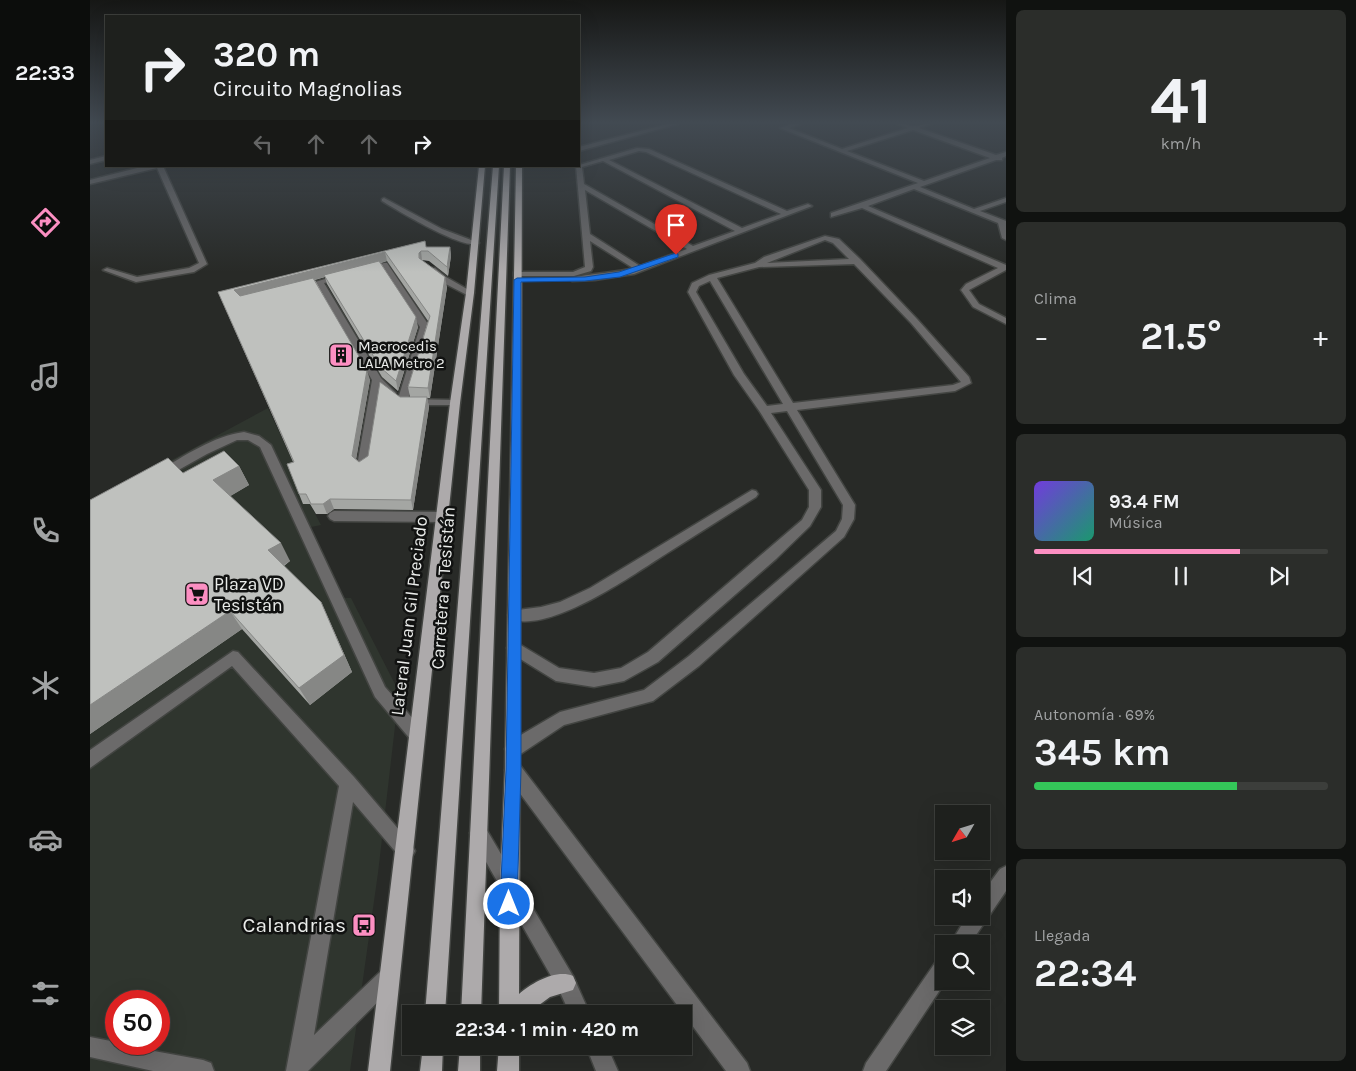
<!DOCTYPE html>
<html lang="es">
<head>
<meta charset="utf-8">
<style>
	body { margin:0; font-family:Karla,sans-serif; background:#2b2d2a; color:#f1f3f6; height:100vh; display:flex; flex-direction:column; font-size:19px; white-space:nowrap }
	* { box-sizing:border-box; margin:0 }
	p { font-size:16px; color:#a1a3a4 }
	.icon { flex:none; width:28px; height:28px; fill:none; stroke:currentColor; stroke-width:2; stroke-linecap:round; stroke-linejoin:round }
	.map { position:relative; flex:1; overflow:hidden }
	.sheet { display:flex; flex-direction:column; gap:10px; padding:10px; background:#101210; width:350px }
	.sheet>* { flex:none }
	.guide { position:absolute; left:15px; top:15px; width:475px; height:152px; border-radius:0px; box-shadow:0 5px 20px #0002,0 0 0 1px #3c3e3b; background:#1e201d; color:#f1f3f6; overflow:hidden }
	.needle { width:32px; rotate:231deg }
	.controls { position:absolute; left:845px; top:805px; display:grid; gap:10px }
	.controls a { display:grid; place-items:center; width:55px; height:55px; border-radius:0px; background:#1e201d; box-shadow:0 5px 20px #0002,0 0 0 1px #3c3e3b; font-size:25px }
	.speed { position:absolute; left:15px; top:990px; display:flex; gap:10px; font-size:25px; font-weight:700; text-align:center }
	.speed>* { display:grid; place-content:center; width:65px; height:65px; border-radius:50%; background:#1e201d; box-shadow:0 5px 20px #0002,0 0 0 1px #3c3e3b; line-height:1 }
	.speed .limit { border:8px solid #d22; background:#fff; color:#111 }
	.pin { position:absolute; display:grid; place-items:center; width:42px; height:42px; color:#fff; margin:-51px -21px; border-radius:50% 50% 50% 0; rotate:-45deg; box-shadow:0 0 5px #0007 }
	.pin .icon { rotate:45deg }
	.me { position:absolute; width:55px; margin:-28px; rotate:0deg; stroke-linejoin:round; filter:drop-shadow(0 0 4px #0008) }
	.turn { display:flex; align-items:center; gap:18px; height:105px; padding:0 25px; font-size:22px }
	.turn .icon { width:65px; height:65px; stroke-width:2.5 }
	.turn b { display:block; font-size:35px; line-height:42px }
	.lanes { display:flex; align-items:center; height:48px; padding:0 25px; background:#0003; justify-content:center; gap:25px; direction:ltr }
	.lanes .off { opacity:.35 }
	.big { font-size:38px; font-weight:700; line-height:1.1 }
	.sheet .tile { flex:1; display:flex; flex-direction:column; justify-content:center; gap:8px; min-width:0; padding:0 18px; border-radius:8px; background:#2b2d2a }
	.sheet .dial { align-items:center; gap:0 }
	.dial b { font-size:65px; line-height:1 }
	.song { display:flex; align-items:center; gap:15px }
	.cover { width:60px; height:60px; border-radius:8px; background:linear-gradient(135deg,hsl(260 70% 55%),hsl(160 70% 35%)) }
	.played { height:5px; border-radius:2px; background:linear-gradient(90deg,#fc8fc2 70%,#3c3e3b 70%) }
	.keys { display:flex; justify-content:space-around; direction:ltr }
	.heat { display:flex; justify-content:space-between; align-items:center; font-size:28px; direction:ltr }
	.charge { height:8px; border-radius:4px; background:linear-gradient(90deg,#34c759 69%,#3c3e3b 0) }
	.trip { position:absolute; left:312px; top:1005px; width:290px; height:50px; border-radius:0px; background:#1e201d; box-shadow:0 5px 20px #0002,0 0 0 1px #3c3e3b; font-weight:700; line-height:50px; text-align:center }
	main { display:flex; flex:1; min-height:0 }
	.menu { display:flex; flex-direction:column; width:90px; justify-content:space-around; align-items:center; background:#0c0d0c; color:#a1a3a4 }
	.menu .icon { width:35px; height:35px }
	.menu .current { color:#fc8fc2 }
	.menu b { font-size:22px; color:#f1f3f6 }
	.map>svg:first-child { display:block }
	.built { fill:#2f352e; fill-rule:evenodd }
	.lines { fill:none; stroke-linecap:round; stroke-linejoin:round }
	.minor-casing { stroke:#434542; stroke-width:3 }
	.major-casing { stroke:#434542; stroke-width:3 }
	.minor { fill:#6b6a6a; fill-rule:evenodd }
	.major { fill:#adaaab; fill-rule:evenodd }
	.wall { fill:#a4a6a3; fill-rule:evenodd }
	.shaded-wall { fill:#868785 }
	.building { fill:#bfc1be; stroke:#868785 }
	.route { fill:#1a73e8; stroke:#114b97 }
	.labels { text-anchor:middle; stroke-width:5; stroke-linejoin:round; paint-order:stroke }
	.far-poi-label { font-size:15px; fill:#eaecea; stroke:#111211; text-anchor:start }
	.poi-label { font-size:18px; fill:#eaecea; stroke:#111211; text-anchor:start }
	.street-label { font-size:18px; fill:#eaecea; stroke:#111211 }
	.near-poi-label { font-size:21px; fill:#eaecea; stroke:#111211; text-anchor:end }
</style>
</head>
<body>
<main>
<nav class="menu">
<b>22:33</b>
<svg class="icon current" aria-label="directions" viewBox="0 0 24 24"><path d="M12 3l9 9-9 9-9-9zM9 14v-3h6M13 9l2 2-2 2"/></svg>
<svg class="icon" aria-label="music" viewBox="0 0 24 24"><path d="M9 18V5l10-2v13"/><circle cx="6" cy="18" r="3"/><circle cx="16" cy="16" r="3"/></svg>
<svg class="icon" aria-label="phone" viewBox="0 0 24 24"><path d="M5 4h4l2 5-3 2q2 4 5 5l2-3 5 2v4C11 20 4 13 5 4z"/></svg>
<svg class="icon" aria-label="climate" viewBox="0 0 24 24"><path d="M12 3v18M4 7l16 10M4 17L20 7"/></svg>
<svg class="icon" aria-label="car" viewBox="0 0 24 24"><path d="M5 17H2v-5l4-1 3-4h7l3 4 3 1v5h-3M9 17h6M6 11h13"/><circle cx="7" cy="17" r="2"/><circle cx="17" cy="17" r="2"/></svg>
<svg class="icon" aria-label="filters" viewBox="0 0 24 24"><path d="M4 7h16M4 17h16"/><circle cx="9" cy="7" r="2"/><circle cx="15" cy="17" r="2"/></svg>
</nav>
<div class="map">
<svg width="916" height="1071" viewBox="0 0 916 1071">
	<rect width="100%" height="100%" fill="#282a27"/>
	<!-- built -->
	<path class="built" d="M178,408l30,64 5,32h7l11,21 -10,2 29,71h11l48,94 -21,181 -28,198h-260v-567zM26,1001h43v43h-43z"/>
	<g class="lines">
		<!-- minor casing -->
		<g class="minor-casing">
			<path id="minor" d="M585,122h10l-106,29v-4z
				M707,122h9l-17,6 53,21 66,-21 -15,-6c7,0 15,4 21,4 8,0 14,-4 22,-4l-17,6 77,27 10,-3v4l-4,2v2h-6l-76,27 54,22 32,-11v4l-26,9 26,10v19l-4,-2 -4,-15 -84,-34 -46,17 138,59v5l-37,20 10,14 27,14v6l-33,-17 -12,-17 5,-6 32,-16 -136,-60 -31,9v-4l87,-30 -138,-55zM823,130l77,28 -66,23 -77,-30z
				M547,148l12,1 138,62 21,-7 4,2 -178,68 -39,6 -23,1 -1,-2c7,-5 49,-6 62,-11l-43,-27 3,26 -2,4 -17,5h-60v-4h59l12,-5 -9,-101zM549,151l7,1 135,62 -39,14 -133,-68zM513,161l132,70 -42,15 -109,-62 -2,-17zM495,190l102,59 -47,17 -50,-32z
				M16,156v4l-16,4v-4z
				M55,166h18l44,98 -13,8 -58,10 -33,-12 4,-2 30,9 52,-9 10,-5 -42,-95 -67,16v-4z
				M294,198l58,31 37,14c-13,9 -82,-33 -97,-42v-2z
				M735,236l14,3 21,20 57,60 52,58 2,6 -16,8 -158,19 58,95 -1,14 -10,18 -145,129 -46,35 -89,24 -45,30 -6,2 -6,-2 -2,-6 2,-6 53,-31 84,-22 45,-34 147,-125 6,-12 1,-14 -56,-94 -16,2 50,77v17l-11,19 -34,33 -118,103 -34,19 -30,6 -38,-6 -47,-29 -2,-4 2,-4 5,-2 5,2 40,24 35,5 27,-5 27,-16 154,-132 7,-13v-17l-49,-78 -26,-37 -46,-83 4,-9 17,-8 46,-12 9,-6zM735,240l8,3 16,16 -82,4zM764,264l57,59 50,59 -8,3 -160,18 -76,-125 42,-11zM620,281l73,123 -16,2 -23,-32 -48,-82 3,-6z
				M294,263h3l43,64 -22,72 47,1 4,1 1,2 -1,2h-57l-5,-3 23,-75 -38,-59 -16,3 -4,-2z
				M339,268h6l11,9 28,16 -7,2 -27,-14 -11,-9z
				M252,274l4,2 -1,2 -21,5 57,95 15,15 -5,3 -10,-7 -12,77 -6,4 -6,-4 15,-86 -57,-98z
				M154,432l15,4 12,9 114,242 38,43 2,5 -2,5 -6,3 -6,-3 -36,-43 -115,-250 -12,-7h-11l-30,14 -41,23h-8l-2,-3 2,-3c27,-15 55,-35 86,-39z
				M662,490l4,1 2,3 -2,3c-29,18 -58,37 -87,55 -35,22 -118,82 -159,67l-2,-4 2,-4 31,-4 19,-5 30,-14z
				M244,511l110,1 4,2 2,3 -2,3 -4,2 -110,-1 -4,-2 -2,-3 2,-3z
				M143,651l5,1 116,125 58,68 3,6 -3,6 -6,3 -6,-3 -47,-55 -39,233 68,-65 7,-3 7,3 3,7 -3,7 -88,87h-22l53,-285 -107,-120 -142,102v-18z
				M423,762l6,2 228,299 3,8h-24l-219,-295 -2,-6 2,-6z
				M389,824l6,3 88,149 17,38h-20l-11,-24 -86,-151 -3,-6 3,-6z
				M916,866v25l-36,53h-20l17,-28h14v-21l19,-26z
				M854,957v24h2l-60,90h-23l3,-8 71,-103z
				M0,1037l26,5v2l87,16 8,3 3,8h-61l-63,-14z
				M496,1046h21l11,25h-22z"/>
		</g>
		<!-- major casing -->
		<g class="major-casing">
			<path id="major" d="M389,166h6l-11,127 -14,110 -70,668h-22l82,-668 16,-110z
				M403,166h6l-54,848h-20z
				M414,166h6l-29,848h-20z
				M426,166h6l-3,828c13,-11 37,-25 54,-18l3,7 -3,7 -23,7 -23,17h-28l1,-129 5,-115z
				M333,1046h20l-1,25h-22z
				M370,1046h20v25h-22z
				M409,1046h20v25h-22z"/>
		</g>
		<!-- minor -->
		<use href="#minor" class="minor"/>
		<!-- major -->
		<use href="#major" class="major"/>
	</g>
	<!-- wall -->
	<path class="wall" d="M335,241l1,6h24l1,9 -3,20 -19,-15 -7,-1 25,27 -17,111h-3l2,9 -16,103 -79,-1 -7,5h-11l-6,-10h-7l-16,-40 6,-2 -75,-170zM297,261l41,60 -20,66 2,10 -42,59 -9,6 -3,-3 14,-79 -55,-100 10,-3 2,7 55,93 16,14 20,-64 -37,-64z
		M149,466l10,19 -19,11 60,65 -6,5 37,36 31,70 -42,33 -68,-76 -152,105v-234l93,-27z"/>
	<!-- shaded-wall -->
	<path class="shaded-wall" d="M360,247l1,9 -3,20 -1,-9z
		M331,251l1,9 -2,2 -1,-9z
		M295,252l2,9 -61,16 -2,-2 1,2 -88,23 -3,-10z
		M355,277l2,10 -17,111 -2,-10z
		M326,317l2,10 -20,64 -2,-10z
		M277,370l3,10 -15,86 -3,-10z
		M337,397l2,10 -16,103 -2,-10z
		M149,466l10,19 -25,15 -11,-20z
		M240,499l4,10 -7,5 -4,-10z
		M191,543l9,18 -12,8 -10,-19z
		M231,602l31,70 -42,33 -11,-17z
		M140,611l12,18 -152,105v-29z"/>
	<!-- building -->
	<path class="building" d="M335,241l1,6h24l-3,20 -19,-16h-7l-2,2v5l26,19 -17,111 -20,-1 22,-71 -45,-64 -151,38 6,6 73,-18 54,92 -15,86 7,6 9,-6 12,-74 20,15h27l-16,103 -81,-1 -7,5h-12l-5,-10h-7l-12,-30 7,-2 -76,-170z
		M289,261l37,56 -20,64 -16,-14 -56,-92z
		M134,451l15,15 -26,14 68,63 -13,7 53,52 23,53 -45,33 -69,-77 -140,94v-205l78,-42 15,15z"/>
	<!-- sky -->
	<linearGradient id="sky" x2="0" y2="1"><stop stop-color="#161715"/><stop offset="0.45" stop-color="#424a52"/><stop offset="1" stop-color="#424a52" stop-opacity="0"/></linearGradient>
	<rect width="916" height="272" fill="url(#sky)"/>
	<!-- route -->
	<path class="route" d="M586,253l2,1v3l-58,20 -35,4 -64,1v488l-4,134 -2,5 -6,3 -6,-3 -3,-5 6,-134 8,-490 3,-2 68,-1 34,-5z"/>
	<!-- icons -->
	<defs>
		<g id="building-square" transform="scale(1.25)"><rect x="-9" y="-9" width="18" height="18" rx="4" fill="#fc8fc2" stroke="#111211"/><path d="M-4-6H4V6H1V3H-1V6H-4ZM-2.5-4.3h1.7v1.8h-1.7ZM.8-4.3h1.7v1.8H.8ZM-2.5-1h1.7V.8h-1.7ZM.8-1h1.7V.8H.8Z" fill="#111"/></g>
		<g id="supermarket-square" transform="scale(1.25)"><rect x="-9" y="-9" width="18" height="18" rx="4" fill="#fc8fc2" stroke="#111211"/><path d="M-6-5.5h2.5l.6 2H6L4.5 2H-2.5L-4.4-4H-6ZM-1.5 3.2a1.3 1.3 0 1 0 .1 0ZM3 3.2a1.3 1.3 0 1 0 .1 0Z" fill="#111"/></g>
		<g id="bus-square" transform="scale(1.25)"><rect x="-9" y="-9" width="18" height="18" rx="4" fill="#fc8fc2" stroke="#111211"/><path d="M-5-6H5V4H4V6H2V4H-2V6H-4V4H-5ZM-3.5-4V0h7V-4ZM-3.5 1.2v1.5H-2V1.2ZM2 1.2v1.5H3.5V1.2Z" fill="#111"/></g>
	</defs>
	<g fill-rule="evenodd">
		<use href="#building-square" x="251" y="355"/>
		<use href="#supermarket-square" x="107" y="594"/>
		<use href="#bus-square" x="274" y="925"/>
	</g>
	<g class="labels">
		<!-- far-poi labels -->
		<g class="far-poi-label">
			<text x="268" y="351">Macrocedis<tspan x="268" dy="17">LALA Metro 2</tspan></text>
		</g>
		<!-- poi labels -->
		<g class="poi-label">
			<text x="124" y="590">Plaza VD<tspan x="124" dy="21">Tesistán</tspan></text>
		</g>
		<!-- street labels -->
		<g class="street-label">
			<text transform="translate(353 588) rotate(-86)" y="6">Carretera a Tesistán</text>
			<text transform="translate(319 616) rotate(-83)" y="6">Lateral Juan Gil Preciado</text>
		</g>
		<!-- near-poi labels -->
		<g class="near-poi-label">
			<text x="256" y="932">Calandrias</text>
		</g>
	</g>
</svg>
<div class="controls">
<a><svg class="needle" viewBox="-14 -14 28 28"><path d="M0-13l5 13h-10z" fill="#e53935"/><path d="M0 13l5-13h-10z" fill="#a1a3a4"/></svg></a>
<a><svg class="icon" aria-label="sound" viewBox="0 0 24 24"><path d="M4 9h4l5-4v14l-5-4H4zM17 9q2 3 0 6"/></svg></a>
<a><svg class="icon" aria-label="search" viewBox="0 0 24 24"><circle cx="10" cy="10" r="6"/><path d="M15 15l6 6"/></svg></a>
<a><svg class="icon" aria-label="layers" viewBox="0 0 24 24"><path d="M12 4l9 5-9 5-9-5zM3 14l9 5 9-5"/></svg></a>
</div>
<div class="speed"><div class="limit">50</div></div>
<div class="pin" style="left:586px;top:255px;background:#d93025"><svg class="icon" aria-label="arrive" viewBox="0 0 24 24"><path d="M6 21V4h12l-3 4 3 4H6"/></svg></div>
<svg class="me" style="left:419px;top:904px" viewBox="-20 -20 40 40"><circle r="17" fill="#1a73e8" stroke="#fff" stroke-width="3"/><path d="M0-11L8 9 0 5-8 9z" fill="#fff"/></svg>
<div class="trip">22:34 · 1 min · 420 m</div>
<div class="guide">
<div class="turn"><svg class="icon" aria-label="right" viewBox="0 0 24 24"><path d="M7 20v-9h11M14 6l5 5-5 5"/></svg><div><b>320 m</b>Circuito Magnolias</div></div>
<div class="lanes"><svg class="icon off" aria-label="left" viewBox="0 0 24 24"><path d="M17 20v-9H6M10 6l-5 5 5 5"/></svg><svg class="icon off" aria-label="ahead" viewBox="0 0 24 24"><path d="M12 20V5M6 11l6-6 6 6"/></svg><svg class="icon off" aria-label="ahead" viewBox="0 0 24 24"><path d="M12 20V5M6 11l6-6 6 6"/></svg><svg class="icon" aria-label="right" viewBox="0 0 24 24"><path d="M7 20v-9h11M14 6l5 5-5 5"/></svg></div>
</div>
</div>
<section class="sheet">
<div class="tile dial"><b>41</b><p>km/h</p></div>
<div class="tile"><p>Clima</p>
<div class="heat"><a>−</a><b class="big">21.5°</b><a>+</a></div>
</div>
<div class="tile">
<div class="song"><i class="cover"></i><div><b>93.4 FM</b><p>Música</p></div></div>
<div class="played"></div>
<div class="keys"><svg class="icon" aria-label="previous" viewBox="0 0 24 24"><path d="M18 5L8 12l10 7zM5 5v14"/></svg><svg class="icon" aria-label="pause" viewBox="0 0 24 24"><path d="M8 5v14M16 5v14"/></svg><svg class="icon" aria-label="next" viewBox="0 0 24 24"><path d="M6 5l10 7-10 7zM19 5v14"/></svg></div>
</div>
<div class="tile"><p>Autonomía · 69%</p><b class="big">345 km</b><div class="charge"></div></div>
<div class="tile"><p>Llegada</p><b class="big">22:34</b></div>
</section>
</main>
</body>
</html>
